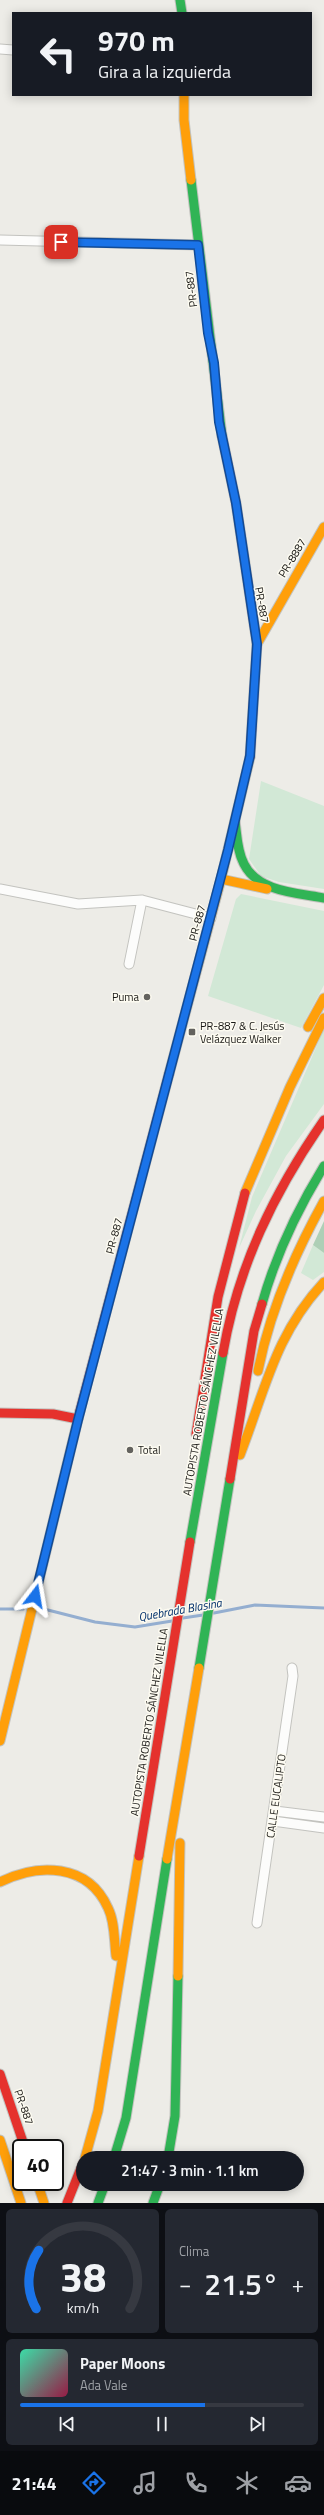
<!DOCTYPE html>
<html lang="es">
<head>
<meta charset="utf-8">
<style>
	body { margin:0; font-family:"Titillium Web",sans-serif; background:#242831; color:#f1f3f6; height:100vh; display:flex; flex-direction:column; font-size:15px; white-space:nowrap }
	* { box-sizing:border-box; margin:0 }
	p { font-size:13px; color:#9ea1a6 }
	.icon { flex:none; width:22px; height:22px; fill:none; stroke:currentColor; stroke-width:2; stroke-linecap:round; stroke-linejoin:round }
	.map { position:relative; height:2203px; overflow:hidden }
	.panel { display:flex; flex-direction:column; gap:6px; padding:6px; background:#0d0f14; flex:1 }
	.panel>* { flex:none }
	.banner { position:absolute; left:12px; top:12px; width:300px; height:84px; border-radius:0px; box-shadow:0 2px 10px #0003; background:#171b24; color:#f1f3f6; overflow:hidden }
	.speed { position:absolute; left:12px; top:2139px; display:flex; gap:8px; font-size:20px; font-weight:700; text-align:center }
	.speed>* { display:grid; place-content:center; width:52px; height:52px; border-radius:50%; background:#171b24; box-shadow:0 2px 10px #0003; line-height:1 }
	.speed .limit { border:2px solid #111; border-radius:6px; background:#fff; color:#111 }
	.pin { position:absolute; display:grid; place-items:center; width:34px; height:34px; color:#fff; margin:-17px; border-radius:8px; box-shadow:0 2px 6px #0006 }
	.me { position:absolute; width:44px; margin:-22px; rotate:14deg; stroke-linejoin:round; filter:drop-shadow(0 0 3px #0008) }
	.turn { display:flex; align-items:center; gap:14px; height:84px; padding:0 20px; font-size:18px }
	.turn .icon { width:52px; height:52px; stroke-width:2.5 }
	.turn b { display:block; font-size:28px; line-height:34px }
	.big { font-size:30px; font-weight:600; line-height:1.1 }
	.panel .widget { flex:1; display:flex; flex-direction:column; justify-content:center; gap:6px; min-width:0; padding:0 14px; border-radius:6px; background:#242831 }
	.panel .dial { align-items:center; gap:0 }
	.dial svg { height:104px; overflow:visible; fill:none; stroke:#363941; stroke-width:7; stroke-linecap:round; text-anchor:middle }
	.dial text { fill:#f1f3f6; stroke:none }
	.song { display:flex; align-items:center; gap:12px }
	.cover { width:48px; height:48px; border-radius:6px; background:linear-gradient(135deg,hsl(160 70% 55%),hsl(340 70% 35%)) }
	.played { height:4px; border-radius:2px; background:linear-gradient(90deg,#1a73e8 65%,#363941 65%) }
	.keys { display:flex; justify-content:space-around; direction:ltr }
	.heat { display:flex; justify-content:space-between; align-items:center; font-size:22px; direction:ltr }
	.panel .tiles { flex:1; display:grid; gap:6px; grid-template-columns:1fr 1fr }
	.widget:last-child { grid-column:span 2 }
	.trip { position:absolute; left:76px; top:2151px; width:228px; height:40px; border-radius:20px; background:#171b24; box-shadow:0 2px 10px #0003; font-weight:600; line-height:40px; text-align:center }
	.dock { display:flex; height:64px; justify-content:space-around; align-items:center; background:#090b0e; color:#9ea1a6 }
	.dock .icon { width:28px; height:28px }
	.dock .selected { color:#1a73e8 }
	.dock b { font-size:18px; color:#f1f3f6 }
	.map>svg:first-child { display:block }
	.green { fill:#d2e8d6 }
	.forest { fill:#aecfb6 }
	.lines { fill:none; stroke-linecap:round; stroke-linejoin:round }
	.stream { stroke:#94aed0; stroke-width:3 }
	.street-casing { stroke:#c3c3bf; stroke-width:11 }
	.fast-casing { stroke:#c3c3bf; stroke-width:11 }
	.slow-casing { stroke:#c3c3bf; stroke-width:11 }
	.jam-casing { stroke:#c3c3bf; stroke-width:11 }
	.street { stroke:#fcfcfb; stroke-width:9 }
	.fast { stroke:#30b455; stroke-width:9 }
	.slow { stroke:#ff9f0a; stroke-width:9 }
	.jam { stroke:#e5322d; stroke-width:9 }
	.route-casing { stroke:#114b97; stroke-width:10 }
	.route { stroke:#1a73e8; stroke-width:7 }
	.poi-dot { fill:#63625e; stroke:#fdfbf1; stroke-width:1.5 }
	.labels { text-anchor:middle; stroke-width:3; stroke-linejoin:round; paint-order:stroke }
	.street-label { font-size:11px; fill:#191815; stroke:#fdfbf1 }
	.poi-label { font-size:11px; fill:#191815; stroke:#fdfbf1; text-anchor:start }
	.water-label { font-size:12px; font-style:italic; fill:#002f6b; stroke:#fdfbf1 }
</style>
</head>
<body>
<div class="map">
<svg width="324" height="2203" viewBox="0 0 324 2203">
	<rect width="100%" height="100%" fill="#edece7"/>
	<!-- green -->
	<path class="green" d="M261,781l63,25v83l-45,-7 -18,-6 -12,-17z
		M241,894l83,17v74l-23,43 -93,-32 28,-97z
		M324,1029v75l-38,52 -30,55 -17,37 13,-51z
		M313,1245l11,8v19l-11,8 -12,-7z"/>
	<!-- forest -->
	<path class="forest" d="M324,1221v32l-11,-8z"/>
	<g class="lines">
		<!-- stream -->
		<path class="stream" d="M40,1608l55,14 40,5 37,-6
			M0,1609h23
			M214,1613l41,-8 69,3
			M183,1618l20,-3"/>
		<!-- street casing -->
		<g class="street-casing">
			<path id="street" d="M0,49l13,1
				M0,240l198,5
				M0,889l78,15 64,-4 69,18
				M129,964l13,-64
				M275,1811l49,6
				M273,1821l51,7
				M257,1923l36,-247 -1,-8"/>
		</g>
		<!-- fast casing -->
		<g class="fast-casing">
			<path id="fast" d="M180,0l2,13
				M191,180l31,256
				M235,821c2,14 2,30 9,43 14,28 53,29 80,34
				M262,1304c14,-50 35,-94 62,-138
				M190,1542l33,-189
				M199,1668l31,-189
				M114,2158l12,-40 41,-259
				M168,2158l7,-42 3,-140
				M98,2203l7,-19
				M153,2203l7,-19"/>
		</g>
		<!-- slow casing -->
		<g class="slow-casing">
			<path id="slow" d="M184,95v25l7,60
				M257,644l67,-117
				M221,879l46,10
				M308,1027l16,-29
				M169,1074l52,-195 29,-122
				M245,1193l45,-106 34,-69
				M258,1371c12,-61 36,-116 66,-170
				M240,1455c25,-64 35,-121 84,-173
				M0,1741l80,-330
				M167,1859l32,-191
				M0,1882c38,-19 88,-19 108,26 7,14 6,32 8,48
				M178,1976l2,-133
				M0,2140l21,63
				M85,2158l13,-47 41,-255
				M37,2182l7,21"/>
		</g>
		<!-- jam casing -->
		<g class="jam-casing">
			<path id="jam" d="M222,436l14,67 21,141 -7,113
				M223,1353c15,-87 51,-161 101,-233
				M80,1411l89,-337
				M0,1413l53,1 25,5
				M196,1434l22,-137 27,-104
				M230,1479l24,-148 8,-27
				M139,1856l51,-314
				M0,2074l25,74
				M67,2203l16,-40"/>
		</g>
		<!-- street -->
		<use href="#street" class="street"/>
		<!-- fast -->
		<use href="#fast" class="fast"/>
		<!-- slow -->
		<use href="#slow" class="slow"/>
		<!-- jam -->
		<use href="#jam" class="jam"/>
	</g>
	<g class="lines">
		<!-- route casing -->
		<g class="route-casing">
			<path id="route" d="M35,1596l43,-176 150,-570 22,-94 7,-112 -21,-141 -17,-81 -5,-59 -6,-30 -10,-88 -137,-3"/>
		</g>
		<!-- route -->
		<use href="#route" class="route"/>
	</g>
	<!-- markers -->
	<g class="poi-dot">
		<circle cx="147" cy="997" r="4"/>
		<rect x="188" y="1028" width="8" height="8" rx="2"/>
		<circle cx="130" cy="1450" r="4"/>
	</g>
	<g class="labels">
		<!-- street labels -->
		<g class="street-label">
			<text transform="translate(191 289) rotate(-97)" y="4">PR-887</text>
			<text transform="translate(292 558) rotate(-59)" y="4">PR-8887</text>
			<text transform="translate(262 605) rotate(80)" y="4">PR-887</text>
			<text transform="translate(197 923) rotate(-75)" y="4">PR-887</text>
			<text transform="translate(114 1236) rotate(-75)" y="4">PR-887</text>
			<text transform="translate(203 1402) rotate(-80)" y="4">AUTOPISTA ROBERTO SÁNCHEZ VILELLA</text>
			<text transform="translate(149 1722) rotate(-81)" y="4">AUTOPISTA ROBERTO SÁNCHEZ VILELLA</text>
			<text transform="translate(276 1796) rotate(-82)" y="4">CALLE EUCALIPTO</text>
			<text transform="translate(24 2107) rotate(71)" y="4">PR-887</text>
		</g>
		<!-- poi labels -->
		<g class="poi-label">
			<text x="139" y="1001" text-anchor="end">Puma</text>
			<text x="200" y="1030">PR-887 &amp; C. Jesús<tspan x="200" dy="13">Velázquez Walker</tspan></text>
			<text x="138" y="1454">Total</text>
		</g>
		<!-- water labels -->
		<g class="water-label">
			<text transform="translate(180 1610) rotate(-10)" y="4">Quebrada Blasina</text>
		</g>
	</g>
</svg>
<div class="speed"><div class="limit">40</div></div>
<div class="pin" style="left:61px;top:242px;background:#d93025"><svg class="icon" aria-label="arrive" viewBox="0 0 24 24"><path d="M6 21V4h12l-3 4 3 4H6"/></svg></div>
<svg class="me" style="left:35px;top:1596px" viewBox="-20 -20 40 40"><path d="M0-17L14 15 0 8-14 15z" fill="#1a73e8" stroke="#fff" stroke-width="4"/></svg>
<div class="trip">21:47 · 3 min · 1.1 km</div>
<div class="banner">
<div class="turn"><svg class="icon" aria-label="left" viewBox="0 0 24 24"><path d="M17 20v-9H6M10 6l-5 5 5 5"/></svg><div><b>970 m</b>Gira a la izquierda</div></div>
</div>
</div>
<section class="panel">
<div class="tiles">
<div class="widget dial"><svg viewBox="0 0 100 80">
<path d="M14 69A42 42 0 1 1 86 69"/>
<path d="M14 69A42 42 0 0 1 16 24" stroke="#1a73e8"/>
<text x="50" y="56" font-size="32" font-weight="700">38</text>
<text x="50" y="72" font-size="11">km/h</text>
</svg></div>
<div class="widget"><p>Clima</p>
<div class="heat"><a>−</a><b class="big">21.5°</b><a>+</a></div>
</div>
<div class="widget">
<div class="song"><i class="cover"></i><div><b>Paper Moons</b><p>Ada Vale</p></div></div>
<div class="played"></div>
<div class="keys"><svg class="icon" aria-label="previous" viewBox="0 0 24 24"><path d="M18 5L8 12l10 7zM5 5v14"/></svg><svg class="icon" aria-label="pause" viewBox="0 0 24 24"><path d="M8 5v14M16 5v14"/></svg><svg class="icon" aria-label="next" viewBox="0 0 24 24"><path d="M6 5l10 7-10 7zM19 5v14"/></svg></div>
</div>
</div>
</section>
<nav class="dock">
<b>21:44</b>
<svg class="icon selected" aria-label="directions" viewBox="0 0 24 24"><path d="M12 3l9 9-9 9-9-9zM9 14v-3h6M13 9l2 2-2 2"/></svg>
<svg class="icon" aria-label="music" viewBox="0 0 24 24"><path d="M9 18V5l10-2v13"/><circle cx="6" cy="18" r="3"/><circle cx="16" cy="16" r="3"/></svg>
<svg class="icon" aria-label="phone" viewBox="0 0 24 24"><path d="M5 4h4l2 5-3 2q2 4 5 5l2-3 5 2v4C11 20 4 13 5 4z"/></svg>
<svg class="icon" aria-label="climate" viewBox="0 0 24 24"><path d="M12 3v18M4 7l16 10M4 17L20 7"/></svg>
<svg class="icon" aria-label="car" viewBox="0 0 24 24"><path d="M5 17H2v-5l4-1 3-4h7l3 4 3 1v5h-3M9 17h6M6 11h13"/><circle cx="7" cy="17" r="2"/><circle cx="17" cy="17" r="2"/></svg>
</nav>
</body>
</html>
